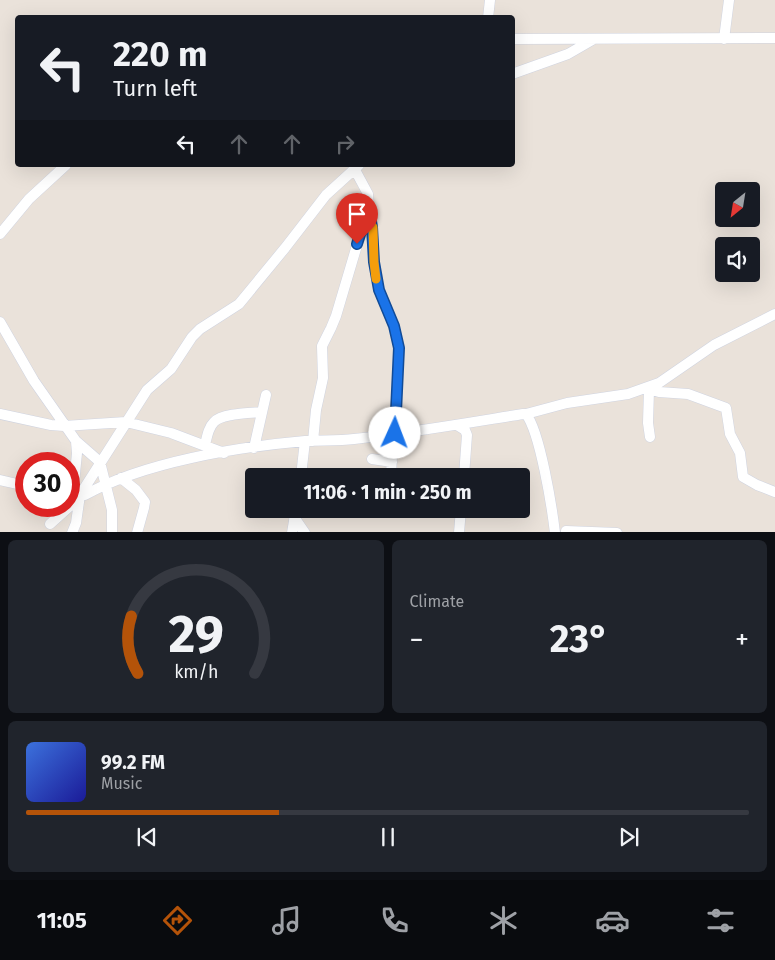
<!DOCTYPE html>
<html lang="en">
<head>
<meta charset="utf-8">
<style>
	body { margin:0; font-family:"Fira Sans",sans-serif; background:#20242c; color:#f1f3f6; height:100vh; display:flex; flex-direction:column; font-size:19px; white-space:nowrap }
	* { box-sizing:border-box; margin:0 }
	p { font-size:16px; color:#9ea1a6 }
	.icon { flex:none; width:28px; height:28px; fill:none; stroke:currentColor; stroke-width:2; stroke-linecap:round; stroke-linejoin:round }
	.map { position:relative; height:532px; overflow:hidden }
	.panel { display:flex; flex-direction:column; gap:8px; padding:8px; background:#0d0f14; flex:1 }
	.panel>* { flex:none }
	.guide { position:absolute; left:15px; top:15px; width:500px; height:152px; border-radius:5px; box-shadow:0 5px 20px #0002; background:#171b24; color:#f1f3f6; overflow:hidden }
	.needle { width:32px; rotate:210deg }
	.fabs { position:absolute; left:715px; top:182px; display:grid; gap:10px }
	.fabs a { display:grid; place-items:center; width:45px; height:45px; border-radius:5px; background:#171b24; box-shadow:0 5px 20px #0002; font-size:25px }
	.speed { position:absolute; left:15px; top:452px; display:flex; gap:10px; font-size:25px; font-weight:700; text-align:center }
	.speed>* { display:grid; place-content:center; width:65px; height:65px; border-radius:50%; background:#171b24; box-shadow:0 5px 20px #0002; line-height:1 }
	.speed .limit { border:8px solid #d22; background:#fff; color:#111 }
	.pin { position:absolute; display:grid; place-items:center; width:42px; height:42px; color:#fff; margin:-51px -21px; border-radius:50% 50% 50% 0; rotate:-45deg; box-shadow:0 0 5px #0007 }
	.pin .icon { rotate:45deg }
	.me { position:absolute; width:55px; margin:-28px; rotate:2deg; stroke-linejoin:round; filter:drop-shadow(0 0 4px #0008) }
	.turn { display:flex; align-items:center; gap:18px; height:105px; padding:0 15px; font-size:22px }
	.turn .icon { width:65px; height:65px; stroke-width:2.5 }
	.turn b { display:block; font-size:35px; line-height:42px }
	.lanes { display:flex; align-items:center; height:48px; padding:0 15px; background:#0003; justify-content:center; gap:25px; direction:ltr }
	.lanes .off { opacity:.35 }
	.big { font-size:38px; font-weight:700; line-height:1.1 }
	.panel .card { flex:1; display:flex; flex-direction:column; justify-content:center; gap:8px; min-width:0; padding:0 18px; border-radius:8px; background:#20242c }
	.panel .dial { align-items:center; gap:0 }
	.dial svg { height:130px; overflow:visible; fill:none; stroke:#363941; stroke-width:7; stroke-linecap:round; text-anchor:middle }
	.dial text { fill:#f1f3f6; stroke:none }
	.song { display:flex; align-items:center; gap:15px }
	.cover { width:60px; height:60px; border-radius:8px; background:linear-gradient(135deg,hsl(220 70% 55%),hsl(240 70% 35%)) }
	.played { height:5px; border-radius:2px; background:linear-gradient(90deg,#b45309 35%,#363941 35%) }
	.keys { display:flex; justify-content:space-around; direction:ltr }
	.heat { display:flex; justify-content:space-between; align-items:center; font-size:28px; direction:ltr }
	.panel .tiles { flex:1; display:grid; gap:8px; grid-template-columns:1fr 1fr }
	.card:last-child { grid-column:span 2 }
	.trip { position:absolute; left:245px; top:468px; width:285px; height:50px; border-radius:5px; background:#171b24; box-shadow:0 5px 20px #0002; font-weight:700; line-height:50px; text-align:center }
	.dock { display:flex; height:80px; justify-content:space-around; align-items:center; background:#090b0e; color:#9ea1a6 }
	.dock .icon { width:35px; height:35px }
	.dock .selected { color:#b45309 }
	.dock b { font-size:22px; color:#f1f3f6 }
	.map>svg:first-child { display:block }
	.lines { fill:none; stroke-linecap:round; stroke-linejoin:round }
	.minor-casing { stroke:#d0d4e0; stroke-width:11 }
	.minor { stroke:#fff; stroke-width:10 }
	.route-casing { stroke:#114b97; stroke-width:12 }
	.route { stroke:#1a73e8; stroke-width:9 }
	.slow { stroke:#f59e0b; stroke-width:9 }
</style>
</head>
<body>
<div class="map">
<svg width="775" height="533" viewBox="0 0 775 533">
	<rect width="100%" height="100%" fill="#eae2da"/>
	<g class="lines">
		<!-- minor casing -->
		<g class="minor-casing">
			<path id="minor" d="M488,18l2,-18
				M512,39l263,-1
				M724,39l5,-39
				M512,74l56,-20 26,-15
				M369,210l3,17 2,35 5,28 15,36 5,22 -4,85
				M0,234l29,-35 37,-34
				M0,322l34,59 42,60 1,12 -4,41
				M645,388l14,4 29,2 38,14 4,26 10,19 3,24 14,8 18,7
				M649,390l-1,33 2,14
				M0,414l51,11 13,1 62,-4 45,11 53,20
				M526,414l41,-11 61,-9 31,-11 55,-38 61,-31
				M457,425l8,5 2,5 -3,41
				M76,441l24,21 12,48v23
				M313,441l3,-31 7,-32 -1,-32 9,-18 5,-12 27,-91 6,-15 -1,-16 -14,-26
				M205,445c2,-8 3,-17 9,-23 8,-9 37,-9 48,-10
				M254,448l12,-53
				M372,459l20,3
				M301,476l4,-35
				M391,476l2,-42
				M121,478l15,12 9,12 -1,6 -7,25
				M0,480l26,6
				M85,495c59,-33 153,-48 220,-54 16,-1 33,0 49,-2 56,-6 113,-16 169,-25h3c14,18 26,93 29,119
				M294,517l11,16
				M50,524l29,-26
				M566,531l51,2
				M72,533l4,-10 4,-28 67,-105 24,-21 21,-32 8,-8 39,-25 46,-56 41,-53 33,-30
				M292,533l4,-24
				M459,533l2,-24"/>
		</g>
		<!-- minor -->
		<use href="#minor" class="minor"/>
	</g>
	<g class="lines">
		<!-- route casing -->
		<g class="route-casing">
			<path id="route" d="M357,244l6,-19 6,-15 3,17 2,35 5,28 15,36 5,22 -4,85"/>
		</g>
		<!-- route -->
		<use href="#route" class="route"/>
		<!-- slow -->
		<path class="slow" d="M373,227l1,35 2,17"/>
	</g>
</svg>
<div class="fabs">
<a><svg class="needle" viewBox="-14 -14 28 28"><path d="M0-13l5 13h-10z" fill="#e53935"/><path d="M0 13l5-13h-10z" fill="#9ea1a6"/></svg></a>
<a><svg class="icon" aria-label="sound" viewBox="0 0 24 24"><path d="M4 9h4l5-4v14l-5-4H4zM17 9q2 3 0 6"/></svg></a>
</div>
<div class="speed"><div class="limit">30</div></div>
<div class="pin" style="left:357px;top:244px;background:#d93025"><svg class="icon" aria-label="arrive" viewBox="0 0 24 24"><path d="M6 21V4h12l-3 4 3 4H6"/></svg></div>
<svg class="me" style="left:395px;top:433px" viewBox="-20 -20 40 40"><circle r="19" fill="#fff"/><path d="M0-13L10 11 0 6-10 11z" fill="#1a73e8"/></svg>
<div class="trip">11:06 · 1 min · 250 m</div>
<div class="guide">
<div class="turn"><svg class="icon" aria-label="left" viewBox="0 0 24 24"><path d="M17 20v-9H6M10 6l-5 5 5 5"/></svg><div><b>220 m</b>Turn left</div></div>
<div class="lanes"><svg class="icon" aria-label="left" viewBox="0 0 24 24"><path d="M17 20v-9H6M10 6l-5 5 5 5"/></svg><svg class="icon off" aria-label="ahead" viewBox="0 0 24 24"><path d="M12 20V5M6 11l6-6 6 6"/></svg><svg class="icon off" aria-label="ahead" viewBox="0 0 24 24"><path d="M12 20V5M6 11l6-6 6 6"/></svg><svg class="icon off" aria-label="right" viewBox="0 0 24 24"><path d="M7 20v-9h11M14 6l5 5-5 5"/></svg></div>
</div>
</div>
<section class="panel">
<div class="tiles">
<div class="card dial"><svg viewBox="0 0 100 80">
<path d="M14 69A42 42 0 1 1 86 69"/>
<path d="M14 69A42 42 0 0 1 10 34" stroke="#b45309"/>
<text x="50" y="56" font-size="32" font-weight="700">29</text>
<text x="50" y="72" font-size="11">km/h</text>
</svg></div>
<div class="card"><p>Climate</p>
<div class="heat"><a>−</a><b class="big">23°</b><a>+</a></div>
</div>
<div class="card">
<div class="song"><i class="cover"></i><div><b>99.2 FM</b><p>Music</p></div></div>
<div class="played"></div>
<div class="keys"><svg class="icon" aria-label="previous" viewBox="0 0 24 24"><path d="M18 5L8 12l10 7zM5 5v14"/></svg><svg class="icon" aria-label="pause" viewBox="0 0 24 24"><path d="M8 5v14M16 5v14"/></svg><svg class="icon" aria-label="next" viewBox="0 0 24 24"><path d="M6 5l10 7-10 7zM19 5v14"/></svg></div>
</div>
</div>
</section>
<nav class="dock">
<b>11:05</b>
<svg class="icon selected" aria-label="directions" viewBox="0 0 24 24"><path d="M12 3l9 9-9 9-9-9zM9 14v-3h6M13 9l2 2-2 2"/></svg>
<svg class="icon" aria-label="music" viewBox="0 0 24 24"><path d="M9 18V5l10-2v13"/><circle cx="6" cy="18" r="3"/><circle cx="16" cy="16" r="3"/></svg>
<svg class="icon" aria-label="phone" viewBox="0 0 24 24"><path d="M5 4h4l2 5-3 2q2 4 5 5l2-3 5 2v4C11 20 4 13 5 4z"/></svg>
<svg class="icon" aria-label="climate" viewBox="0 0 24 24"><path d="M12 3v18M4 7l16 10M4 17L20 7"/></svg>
<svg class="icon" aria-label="car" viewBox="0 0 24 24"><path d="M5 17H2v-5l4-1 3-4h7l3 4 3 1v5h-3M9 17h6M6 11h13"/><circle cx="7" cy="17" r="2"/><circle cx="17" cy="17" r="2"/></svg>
<svg class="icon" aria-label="filters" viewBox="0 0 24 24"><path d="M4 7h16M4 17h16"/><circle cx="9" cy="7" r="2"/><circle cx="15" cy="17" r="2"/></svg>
</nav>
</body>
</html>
